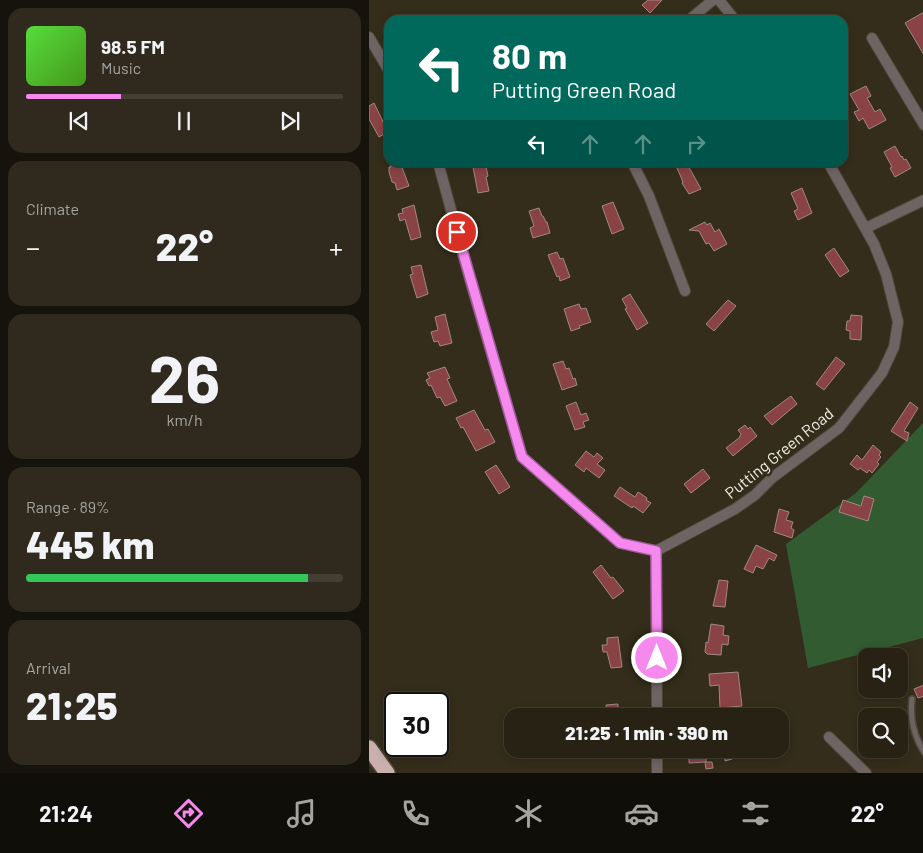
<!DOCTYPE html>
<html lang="en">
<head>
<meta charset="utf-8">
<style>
	body { margin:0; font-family:Barlow,sans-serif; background:#2f2a1d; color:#f1f3f6; height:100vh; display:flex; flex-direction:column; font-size:19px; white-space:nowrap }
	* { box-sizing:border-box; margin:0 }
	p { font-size:16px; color:#a4a4a0 }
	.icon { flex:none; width:28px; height:28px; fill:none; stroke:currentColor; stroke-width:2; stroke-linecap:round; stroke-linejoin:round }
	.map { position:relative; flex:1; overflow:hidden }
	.drawer { display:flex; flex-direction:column; gap:8px; padding:8px; background:#15130b; width:369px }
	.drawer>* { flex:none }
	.banner { position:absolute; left:15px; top:15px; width:464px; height:152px; border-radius:15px; box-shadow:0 2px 8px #0003,0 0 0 1px #433f34; background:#00695c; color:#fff; overflow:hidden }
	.fabs { position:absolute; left:489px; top:648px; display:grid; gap:10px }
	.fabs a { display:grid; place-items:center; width:50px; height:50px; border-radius:10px; background:#272214; box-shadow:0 2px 8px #0003,0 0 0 1px #433f34; font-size:25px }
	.speed { position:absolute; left:15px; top:692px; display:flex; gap:10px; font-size:25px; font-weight:700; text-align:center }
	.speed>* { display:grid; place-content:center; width:65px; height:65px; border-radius:50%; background:#272214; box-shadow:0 2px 8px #0003,0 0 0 1px #433f34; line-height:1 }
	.speed .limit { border:2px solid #111; border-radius:8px; background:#fff; color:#111 }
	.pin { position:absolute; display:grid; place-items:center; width:42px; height:42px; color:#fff; margin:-21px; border:2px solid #fff; border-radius:50%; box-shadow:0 1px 5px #0007 }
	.me { position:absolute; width:55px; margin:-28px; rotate:0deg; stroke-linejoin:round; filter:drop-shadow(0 0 4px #0008) }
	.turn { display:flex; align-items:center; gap:18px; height:105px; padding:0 25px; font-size:22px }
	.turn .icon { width:65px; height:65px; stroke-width:2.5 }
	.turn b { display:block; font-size:35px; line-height:42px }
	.lanes { display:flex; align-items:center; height:48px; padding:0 25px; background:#0003; justify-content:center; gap:25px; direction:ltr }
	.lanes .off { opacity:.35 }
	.big { font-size:38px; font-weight:800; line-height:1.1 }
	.drawer .card { flex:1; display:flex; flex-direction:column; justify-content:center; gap:8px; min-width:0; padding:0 18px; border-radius:15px; background:#2f2a1d }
	.drawer .dial { align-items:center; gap:0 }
	.dial b { font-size:65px; line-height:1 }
	.song { display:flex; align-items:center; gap:15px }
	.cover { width:60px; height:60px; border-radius:8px; background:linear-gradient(135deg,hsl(110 70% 55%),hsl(100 70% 35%)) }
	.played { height:5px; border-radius:2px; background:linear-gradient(90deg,#f689ee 30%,#433f34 30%) }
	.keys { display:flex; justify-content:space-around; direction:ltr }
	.heat { display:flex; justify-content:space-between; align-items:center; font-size:28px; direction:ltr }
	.charge { height:8px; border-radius:4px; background:linear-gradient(90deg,#34c759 89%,#433f34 0) }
	.trip { position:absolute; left:135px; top:708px; width:285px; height:50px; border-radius:15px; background:#272214; box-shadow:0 2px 8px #0003,0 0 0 1px #433f34; font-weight:800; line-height:50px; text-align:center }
	.tabs { display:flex; height:80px; justify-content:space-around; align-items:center; background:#100e08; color:#a4a4a0 }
	.tabs .icon { width:35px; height:35px }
	.tabs .selected { color:#f689ee }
	.tabs b { font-size:22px; color:#f1f3f6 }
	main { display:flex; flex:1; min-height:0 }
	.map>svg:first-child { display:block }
	.green { fill:#325b31 }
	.building { fill:#8a4344; stroke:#a18786 }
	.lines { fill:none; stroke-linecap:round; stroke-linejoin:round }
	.lane-casing { stroke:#4f4837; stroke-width:8 }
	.street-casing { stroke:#4f4837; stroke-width:12 }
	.highway-casing { stroke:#4f4837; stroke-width:18 }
	.lane { stroke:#6f6464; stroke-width:5 }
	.street { stroke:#6f6464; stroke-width:10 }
	.highway { stroke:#caafaf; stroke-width:15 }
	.route-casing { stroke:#a0599b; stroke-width:12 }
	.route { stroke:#f689ee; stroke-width:9 }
	.labels { text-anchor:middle; stroke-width:5; stroke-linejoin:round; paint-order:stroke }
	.street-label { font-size:16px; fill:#f2ede2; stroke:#342d1b }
</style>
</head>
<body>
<main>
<section class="drawer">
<div class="card">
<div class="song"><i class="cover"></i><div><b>98.5 FM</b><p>Music</p></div></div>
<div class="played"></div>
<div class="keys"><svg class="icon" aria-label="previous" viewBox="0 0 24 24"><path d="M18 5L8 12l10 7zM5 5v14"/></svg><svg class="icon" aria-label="pause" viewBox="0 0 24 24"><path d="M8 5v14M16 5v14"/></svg><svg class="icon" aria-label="next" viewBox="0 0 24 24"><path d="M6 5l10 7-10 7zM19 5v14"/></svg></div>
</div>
<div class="card"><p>Climate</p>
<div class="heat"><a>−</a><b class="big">22°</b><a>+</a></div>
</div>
<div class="card dial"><b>26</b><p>km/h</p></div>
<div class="card"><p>Range · 89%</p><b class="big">445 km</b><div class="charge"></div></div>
<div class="card"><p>Arrival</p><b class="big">21:25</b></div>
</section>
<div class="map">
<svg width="555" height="773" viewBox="0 0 555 773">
	<rect width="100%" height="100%" fill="#342d1b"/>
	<!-- green -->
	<path class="green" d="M554,423v215l-115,30 -22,-124 70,-51z"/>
	<!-- building -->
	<path class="building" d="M279,0h14l-12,13 -8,-8z
		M555,12v43l-19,-32z
		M497,86l5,10 -4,2 8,14 5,-3 6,11 -17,9 -6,-11 -4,3 -5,-9 5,-2 -9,-16z
		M5,103l14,29 -9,5 -10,-18v-13z
		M526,146l6,11 1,-1 2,4 2,-1 5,9 -16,9 -5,-9 2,-1 -8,-15z
		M21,162h10l9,24 -12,4 -2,-7 -3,-1 -3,-10v-5h2z
		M103,162h13l3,14 -2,1 3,14 -11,2z
		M305,162h12l15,27 -12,5 -7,-11h1l-2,-6z
		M433,188l10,25 -14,7 -4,-9 4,-2 -7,-16z
		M244,202l11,27 -12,5 -10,-28z
		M45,205l7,32 -10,3 -6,-21 -5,2 -2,-7 5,-1 -1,-4z
		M170,208l3,8h1l3,6h1l3,11 -17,5 -3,-10 4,-2 -5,-15z
		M336,222l2,3 3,-2 5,9 4,-3 8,15 -13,7 -5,-8 -3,1 -7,-13 -10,-1z
		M465,248l15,23 -9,6 -15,-22z
		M188,252l3,7 3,-1 7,19 -10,4 -1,-5 -2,1 -9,-22z
		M52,265l7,29 -11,4 -7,-23 3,-1 -2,-7z
		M261,294l18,29 -11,7 -12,-21 2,-1 -5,-9z
		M359,300l8,6 -22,25 -8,-7z
		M210,304l2,5 5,-1 5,14 -12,4 1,2 -9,3 -7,-22z
		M76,314l7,29 -12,3 -2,-5 -4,1 -3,-10 7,-2 -3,-13z
		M482,315l11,1 -1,24 -11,-1v-8l-4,-1 1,-9h3z
		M467,357l9,7 -21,26 -8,-6z
		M194,361l3,8 3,-1 4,11 2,-1 2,7 -15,5 -9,-26z
		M76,367l5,11 -3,1 10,22 -12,5 -5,-9 -3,1 -6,-13 -2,1 -3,-6 4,-2 -3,-5z
		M422,396l6,8 -25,21 -8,-9z
		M207,402l5,13 5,-2 3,7 -6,2 2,5 -10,3 -9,-24z
		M541,402l8,6 -14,23 5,2 -2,8 -16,-10z
		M105,410l11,20 3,-1 7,13 -19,9 -13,-24 -2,1 -5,-10z
		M376,425l3,4 2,-2 7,9 -24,20 -7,-8 13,-10 2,-4 -3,-4z
		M504,445l8,7 -2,3 2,2 -4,5 2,2 -7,9 -3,-3 -2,3 -7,-5 -2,2 -8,-6 7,-9 5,5z
		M217,451l8,6 3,-4 6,5 -6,6 8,6 -6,8 -13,-10 -2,4 -9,-7z
		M127,465l14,22 -11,7 -14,-22z
		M334,469l7,9 -19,15 -7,-9z
		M251,487l15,10 3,-5 9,6 -1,2 5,3 -8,10 -10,-7 -1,2 -18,-12z
		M495,496l10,3 -6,22 -29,-9 4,-12 18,6z
		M410,509l10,3 -3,8 7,2 -2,6 3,2 -2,8 -18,-6z
		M387,545l21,10 -3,6 -5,-3 -6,11 -7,-3 -3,7 -9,-4z
		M232,565l10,13 2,-1 11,14 -11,8 -20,-27z
		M350,580l9,1 -3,26 -12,-1z
		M342,624l13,2 -1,9 6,1 -1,9 -6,-1 -1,11 -14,-1 -2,-2 1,-10 2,1z
		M249,637l4,30 -11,1 -4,-16h-4l-1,-7h5v-7z
		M369,672l4,34 -22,2 -1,-23 -9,1 -1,-12z
		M555,685v11l-6,2 -4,-9z
		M249,704v12h-11l-1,-11z
		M320,749h17v13l-17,1z
		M377,749l-14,10 -7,2 -1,-7z
		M336,762h7l1,6 -7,1z"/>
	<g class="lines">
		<!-- lane casing -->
		<g class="lane-casing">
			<path id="lane" d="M543,699c-2,20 1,35 12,53"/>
		</g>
		<!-- street casing -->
		<g class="street-casing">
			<path id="street" d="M350,0l16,20
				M320,20l24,-20
				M0,37l20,34
				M503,38l52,87
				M69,162l34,125 50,170 98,86 36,8 79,-42 20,-14 17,-17 67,-50 43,-55 12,-26 4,-25 -12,-48 -12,-30 -46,-82
				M263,162l17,34 36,95
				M497,228l58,-28
				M287,551l1,165
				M460,737l37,36
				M288,749v24"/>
		</g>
		<!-- highway casing -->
		<g class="highway-casing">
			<path id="highway" d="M0,748l18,25"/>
		</g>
		<!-- lane -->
		<use href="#lane" class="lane"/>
		<!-- street -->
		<use href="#street" class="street"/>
		<!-- highway -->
		<use href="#highway" class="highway"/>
	</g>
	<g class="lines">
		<!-- route casing -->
		<g class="route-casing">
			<path id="route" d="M88,232l65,225 98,86 36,8 1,107"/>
		</g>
		<!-- route -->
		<use href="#route" class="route"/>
	</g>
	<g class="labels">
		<!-- street labels -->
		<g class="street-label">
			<text transform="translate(410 453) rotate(-39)" y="6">Putting Green Road</text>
		</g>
	</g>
</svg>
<div class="fabs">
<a><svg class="icon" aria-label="sound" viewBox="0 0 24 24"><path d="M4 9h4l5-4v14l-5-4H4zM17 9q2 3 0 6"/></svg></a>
<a><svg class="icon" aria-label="search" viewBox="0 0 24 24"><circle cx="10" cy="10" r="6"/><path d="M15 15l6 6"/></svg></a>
</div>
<div class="speed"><div class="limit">30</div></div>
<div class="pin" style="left:88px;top:232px;background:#d93025"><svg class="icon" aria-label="arrive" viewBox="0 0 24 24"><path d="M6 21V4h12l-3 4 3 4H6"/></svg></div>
<svg class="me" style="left:288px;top:658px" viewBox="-20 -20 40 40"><circle r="17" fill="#f689ee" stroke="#fff" stroke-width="3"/><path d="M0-11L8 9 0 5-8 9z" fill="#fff"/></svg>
<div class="trip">21:25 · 1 min · 390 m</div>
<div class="banner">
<div class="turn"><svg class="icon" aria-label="left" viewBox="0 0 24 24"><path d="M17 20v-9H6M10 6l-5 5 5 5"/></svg><div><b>80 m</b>Putting Green Road</div></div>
<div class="lanes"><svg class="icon" aria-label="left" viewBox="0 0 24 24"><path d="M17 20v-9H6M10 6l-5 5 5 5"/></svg><svg class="icon off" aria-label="ahead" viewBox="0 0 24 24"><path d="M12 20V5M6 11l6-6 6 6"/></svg><svg class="icon off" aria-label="ahead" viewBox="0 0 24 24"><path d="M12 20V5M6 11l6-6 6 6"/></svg><svg class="icon off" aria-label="right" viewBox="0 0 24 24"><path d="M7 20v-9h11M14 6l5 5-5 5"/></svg></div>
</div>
</div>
</main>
<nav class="tabs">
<b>21:24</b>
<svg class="icon selected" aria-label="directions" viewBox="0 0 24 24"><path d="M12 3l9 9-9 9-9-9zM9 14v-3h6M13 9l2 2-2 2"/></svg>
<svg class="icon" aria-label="music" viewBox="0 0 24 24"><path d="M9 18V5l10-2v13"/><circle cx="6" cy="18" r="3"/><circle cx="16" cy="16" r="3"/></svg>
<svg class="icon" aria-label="phone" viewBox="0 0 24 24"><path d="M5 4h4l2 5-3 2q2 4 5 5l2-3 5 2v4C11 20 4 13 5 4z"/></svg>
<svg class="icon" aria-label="climate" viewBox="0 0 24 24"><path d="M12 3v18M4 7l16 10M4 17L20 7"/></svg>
<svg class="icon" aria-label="car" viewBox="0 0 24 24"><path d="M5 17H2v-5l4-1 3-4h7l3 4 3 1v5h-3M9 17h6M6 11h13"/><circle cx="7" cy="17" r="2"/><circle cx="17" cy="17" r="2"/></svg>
<svg class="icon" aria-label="filters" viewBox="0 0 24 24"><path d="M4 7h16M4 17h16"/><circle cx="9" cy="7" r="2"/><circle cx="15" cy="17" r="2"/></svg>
<b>22°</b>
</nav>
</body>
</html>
